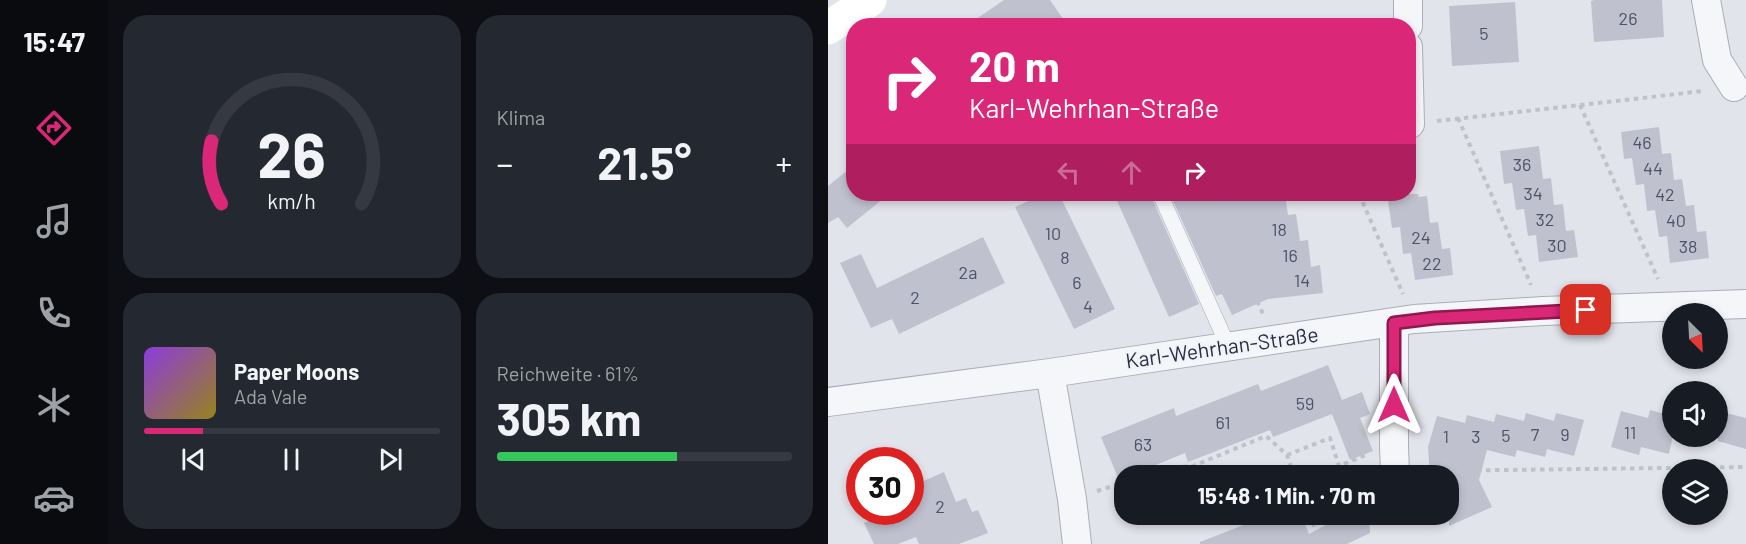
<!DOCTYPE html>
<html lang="de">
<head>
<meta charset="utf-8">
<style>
	body { margin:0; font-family:Barlow,sans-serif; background:#242831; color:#f1f3f6; height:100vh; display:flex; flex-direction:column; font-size:22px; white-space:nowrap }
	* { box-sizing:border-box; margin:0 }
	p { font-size:20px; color:#9ea1a6 }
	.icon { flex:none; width:33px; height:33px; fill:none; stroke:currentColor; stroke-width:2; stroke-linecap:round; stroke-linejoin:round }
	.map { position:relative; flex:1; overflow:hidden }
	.sheet { display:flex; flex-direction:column; gap:15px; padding:15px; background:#0d0f14; width:720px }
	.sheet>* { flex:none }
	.hud { position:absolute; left:18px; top:18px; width:570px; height:183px; border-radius:24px; box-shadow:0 3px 9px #0003; background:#db2777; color:#fff; overflow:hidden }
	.needle { width:39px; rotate:156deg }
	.buttons { position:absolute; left:834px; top:303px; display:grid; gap:12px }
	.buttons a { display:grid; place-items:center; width:66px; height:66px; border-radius:50%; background:#171b24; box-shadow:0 3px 9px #0003; font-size:30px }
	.speed { position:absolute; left:18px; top:447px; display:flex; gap:12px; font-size:30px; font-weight:700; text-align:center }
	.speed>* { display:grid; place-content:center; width:78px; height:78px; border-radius:50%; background:#171b24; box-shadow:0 3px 9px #0003; line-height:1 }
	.speed .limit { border:9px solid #d22; background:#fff; color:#111 }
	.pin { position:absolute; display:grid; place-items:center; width:51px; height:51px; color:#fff; margin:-26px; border-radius:12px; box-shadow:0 3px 9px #0006 }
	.me { position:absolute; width:66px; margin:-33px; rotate:0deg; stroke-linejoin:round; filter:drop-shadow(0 0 4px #0008) }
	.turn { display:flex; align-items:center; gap:21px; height:126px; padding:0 24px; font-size:27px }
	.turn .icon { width:78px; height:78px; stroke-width:2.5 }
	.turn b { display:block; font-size:42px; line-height:51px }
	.lanes { display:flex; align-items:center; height:57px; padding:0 24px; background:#0003; justify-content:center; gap:30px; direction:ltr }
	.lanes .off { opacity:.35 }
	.big { font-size:45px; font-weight:700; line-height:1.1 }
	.sheet .widget { flex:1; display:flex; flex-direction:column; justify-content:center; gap:9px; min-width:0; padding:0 21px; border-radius:24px; background:#242831 }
	.sheet .dial { align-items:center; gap:0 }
	.dial svg { height:156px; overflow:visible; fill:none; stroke:#363941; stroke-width:7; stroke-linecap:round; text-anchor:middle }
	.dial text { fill:#f1f3f6; stroke:none }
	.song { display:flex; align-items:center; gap:18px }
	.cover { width:72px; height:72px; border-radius:9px; background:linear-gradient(135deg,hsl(270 70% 55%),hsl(50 70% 35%)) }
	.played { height:6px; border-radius:3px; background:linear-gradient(90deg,#db2777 20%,#363941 20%) }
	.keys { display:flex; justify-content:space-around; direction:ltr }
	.heat { display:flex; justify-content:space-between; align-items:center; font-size:33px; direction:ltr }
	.charge { height:9px; border-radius:4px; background:linear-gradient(90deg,#34c759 61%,#363941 0) }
	.sheet .tiles { flex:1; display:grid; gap:15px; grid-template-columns:repeat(2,1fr) }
	.trip { position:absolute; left:286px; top:465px; width:345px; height:60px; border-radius:24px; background:#171b24; box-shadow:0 3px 9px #0003; font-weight:700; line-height:60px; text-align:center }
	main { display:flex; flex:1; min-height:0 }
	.dock { display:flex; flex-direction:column; width:108px; justify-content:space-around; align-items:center; background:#090b0e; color:#9ea1a6 }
	.dock .icon { width:42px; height:42px }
	.dock .active { color:#db2777 }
	.dock b { font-size:27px; color:#f1f3f6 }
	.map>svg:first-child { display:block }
	.building { fill:#bfc1cf }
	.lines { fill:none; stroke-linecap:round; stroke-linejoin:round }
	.lane-casing { stroke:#aaadb9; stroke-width:16 }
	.street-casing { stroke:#aaadb9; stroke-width:30 }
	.path { stroke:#c0c2ca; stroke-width:4; stroke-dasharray:4.5 4.5; stroke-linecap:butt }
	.lane { stroke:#f5f6f9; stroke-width:15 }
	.street { stroke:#f5f6f9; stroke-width:28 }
	.secondary { stroke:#fff; stroke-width:33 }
	.route-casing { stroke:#8e194d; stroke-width:15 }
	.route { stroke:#db2777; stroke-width:10 }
	.labels { text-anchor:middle; stroke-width:4.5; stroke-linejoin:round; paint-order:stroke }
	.number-label { font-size:18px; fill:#4e5268 }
	.street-label { font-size:21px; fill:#292d45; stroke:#f2f3f8 }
</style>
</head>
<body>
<main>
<nav class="dock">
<b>15:47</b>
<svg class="icon active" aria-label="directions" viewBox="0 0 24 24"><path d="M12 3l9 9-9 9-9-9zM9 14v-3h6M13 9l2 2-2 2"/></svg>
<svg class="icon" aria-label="music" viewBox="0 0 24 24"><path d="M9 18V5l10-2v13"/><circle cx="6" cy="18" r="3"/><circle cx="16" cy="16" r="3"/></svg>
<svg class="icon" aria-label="phone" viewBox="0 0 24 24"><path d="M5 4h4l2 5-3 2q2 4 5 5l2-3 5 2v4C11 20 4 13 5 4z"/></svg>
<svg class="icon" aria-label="climate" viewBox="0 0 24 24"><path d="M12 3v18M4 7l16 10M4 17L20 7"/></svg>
<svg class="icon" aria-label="car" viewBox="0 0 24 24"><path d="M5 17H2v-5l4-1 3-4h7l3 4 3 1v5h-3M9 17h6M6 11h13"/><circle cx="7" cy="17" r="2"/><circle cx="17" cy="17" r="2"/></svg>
</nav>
<section class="sheet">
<div class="tiles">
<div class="widget dial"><svg viewBox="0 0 100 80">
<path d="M14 69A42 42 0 1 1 86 69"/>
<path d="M14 69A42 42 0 0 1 9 37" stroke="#db2777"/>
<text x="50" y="56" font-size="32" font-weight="700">26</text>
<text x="50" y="72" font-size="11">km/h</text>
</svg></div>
<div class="widget"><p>Klima</p>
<div class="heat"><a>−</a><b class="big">21.5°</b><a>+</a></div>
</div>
<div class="widget">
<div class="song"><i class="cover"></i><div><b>Paper Moons</b><p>Ada Vale</p></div></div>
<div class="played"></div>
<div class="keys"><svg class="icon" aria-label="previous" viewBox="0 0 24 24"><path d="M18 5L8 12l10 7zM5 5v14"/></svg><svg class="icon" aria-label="pause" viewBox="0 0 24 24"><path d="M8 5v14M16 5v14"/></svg><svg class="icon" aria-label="next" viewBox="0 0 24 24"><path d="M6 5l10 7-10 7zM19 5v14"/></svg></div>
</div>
<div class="widget"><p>Reichweite · 61%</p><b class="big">305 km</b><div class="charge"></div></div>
</div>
</section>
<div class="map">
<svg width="918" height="544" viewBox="0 0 918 544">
	<rect width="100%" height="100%" fill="#e2e4eb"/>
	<!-- building -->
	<path class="building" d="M176,0h46l18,26h-102z
		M766,0h68l2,37 -70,5 -3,-41z
		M687,2l4,60 -67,4 -3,-60z
		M831,127l3,27 9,-1 3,27 8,-1 4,27 8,-1 3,27 9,-1 3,27 -39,5 -3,-27 -8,1 -4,-27 -8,1 -3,-27 -8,1 -4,-27 -8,1 -3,-27z
		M711,146l4,33 8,-1 3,27 9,-1 3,27 8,-1 4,27 -39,5 -3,-27 -8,1 -4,-27 -8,1 -4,-27 -8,1 -4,-33z
		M26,165v29h35l-42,34 -9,-11 -10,6v-37z
		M216,194h15l56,115 -41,20 -59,-122z
		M286,194h36l49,110 -30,13z
		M342,194h115l3,21 8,-1 4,27 8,-1 3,27 9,-2 3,28 -55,6 -36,16 -10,-21 -6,2z
		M559,194h31l1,3 8,-1 3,27 8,-1 4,27 8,-1 3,27 -38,5 -4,-27 -8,1 -3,-27 -8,1z
		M155,237l22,46 -106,51 -7,-15 -21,9 -31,-65 21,-9 16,34z
		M500,365l14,35 20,-8 8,22 -10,4 13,33 -23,9 -18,-46 -59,23 -3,-7 -82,32 -3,-9 -56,23h-4v1l-6,3 -18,-43 73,-29 2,8 82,-32 3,7z
		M822,410l22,6v24l-3,14 -28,-7 -2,8 -28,-8 10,-36 27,7z
		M890,411l28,7v31l-28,-8z
		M698,413l28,8 2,-8 28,7 -10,36 -27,-7 -2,8 -28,-7 -2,7 -28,-7 -8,30 13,27 -43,19v-50h-19l-2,-29 9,-31 28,7 2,-8 27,7 2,-8 28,7z
		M116,472l12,30 10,-4 6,14 6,-2 10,23 -29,11h-40l-3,-7 -18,7h-24l-10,-21 25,-11h21v-18l12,-5 -3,-6z
		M444,514h29l8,20 37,-20h23l1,19 -23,11h-147v-2z"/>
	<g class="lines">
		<!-- lane casing -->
		<g class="lane-casing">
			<path id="lane" d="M332,194l68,152"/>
		</g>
		<!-- street casing -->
		<g class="street-casing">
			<path id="street" d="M580,0v26
				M878,0l11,60 17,27
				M580,47l2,77
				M566,323v124l1,24
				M222,373l22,126 5,45
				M0,402l222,-29 364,-54 129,-8 203,-7"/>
		</g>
		<!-- path -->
		<path class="path" d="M752,105l78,174
			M630,118l73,167
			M609,121l267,-30
			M382,194l53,120
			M531,194l44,100
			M459,455l43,-17 9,28 29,-12
			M511,466l4,10
			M595,471l323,-4
			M320,476l31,-9 14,-1 73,-30 21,19 7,21
			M269,491l28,-9
			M481,514l13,30"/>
		<!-- lane -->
		<use href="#lane" class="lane"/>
		<!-- street -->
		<use href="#street" class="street"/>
		<!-- secondary -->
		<path class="secondary" d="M0,28l42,-28"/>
	</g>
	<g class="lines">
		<!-- route casing -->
		<g class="route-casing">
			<path id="route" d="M566,405v-82l41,-5 151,-8"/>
		</g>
		<!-- route -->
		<use href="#route" class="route"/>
	</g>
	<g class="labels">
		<!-- number labels -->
		<g class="number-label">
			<text x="800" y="25">26</text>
			<text x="656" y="40">5</text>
			<text x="814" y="149">46</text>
			<text x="694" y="171">36</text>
			<text x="825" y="175">44</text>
			<text x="705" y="200">34</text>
			<text x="837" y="201">42</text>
			<text x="717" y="226">32</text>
			<text x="848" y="227">40</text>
			<text x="451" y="236">18</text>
			<text x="225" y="240">10</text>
			<text x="593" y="244">24</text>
			<text x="729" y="252">30</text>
			<text x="860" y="253">38</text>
			<text x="462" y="262">16</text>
			<text x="237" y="264">8</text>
			<text x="604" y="270">22</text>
			<text x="140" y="279">2a</text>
			<text x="474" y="287">14</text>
			<text x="249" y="289">6</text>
			<text x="87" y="304">2</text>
			<text x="260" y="313">4</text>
			<text x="477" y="410">59</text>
			<text x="395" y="429">61</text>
			<text x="802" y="439">11</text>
			<text x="707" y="441">7</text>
			<text x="737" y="441">9</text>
			<text x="678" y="442">5</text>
			<text x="618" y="443">1</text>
			<text x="648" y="443">3</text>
			<text x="315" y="451">63</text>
			<text x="112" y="513">2</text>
		</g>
		<!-- street labels -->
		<g class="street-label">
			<text transform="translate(394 348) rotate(-8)" y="7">Karl-Wehrhan-Straße</text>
		</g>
	</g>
</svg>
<div class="buttons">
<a><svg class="needle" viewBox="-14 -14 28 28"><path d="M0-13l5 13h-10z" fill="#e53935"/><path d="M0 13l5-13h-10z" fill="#9ea1a6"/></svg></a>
<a><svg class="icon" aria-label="sound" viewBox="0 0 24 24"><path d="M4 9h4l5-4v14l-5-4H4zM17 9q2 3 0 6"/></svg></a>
<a><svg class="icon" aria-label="layers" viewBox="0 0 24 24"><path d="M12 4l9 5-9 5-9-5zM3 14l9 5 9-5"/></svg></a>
</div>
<div class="speed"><div class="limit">30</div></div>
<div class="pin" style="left:758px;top:310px;background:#d93025"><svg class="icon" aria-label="arrive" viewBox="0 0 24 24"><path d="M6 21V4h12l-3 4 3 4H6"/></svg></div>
<svg class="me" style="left:566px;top:405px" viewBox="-20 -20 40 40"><path d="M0-17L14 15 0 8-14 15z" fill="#db2777" stroke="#fff" stroke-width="4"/></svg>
<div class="trip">15:48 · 1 Min. · 70 m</div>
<div class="hud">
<div class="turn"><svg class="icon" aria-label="right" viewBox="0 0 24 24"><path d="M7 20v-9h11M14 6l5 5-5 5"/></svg><div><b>20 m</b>Karl-Wehrhan-Straße</div></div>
<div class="lanes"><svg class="icon off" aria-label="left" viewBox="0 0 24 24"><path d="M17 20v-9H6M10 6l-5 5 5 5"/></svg><svg class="icon off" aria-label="ahead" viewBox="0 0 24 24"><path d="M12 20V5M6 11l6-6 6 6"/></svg><svg class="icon" aria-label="right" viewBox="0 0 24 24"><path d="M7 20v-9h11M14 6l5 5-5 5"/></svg></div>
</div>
</div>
</main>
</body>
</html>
